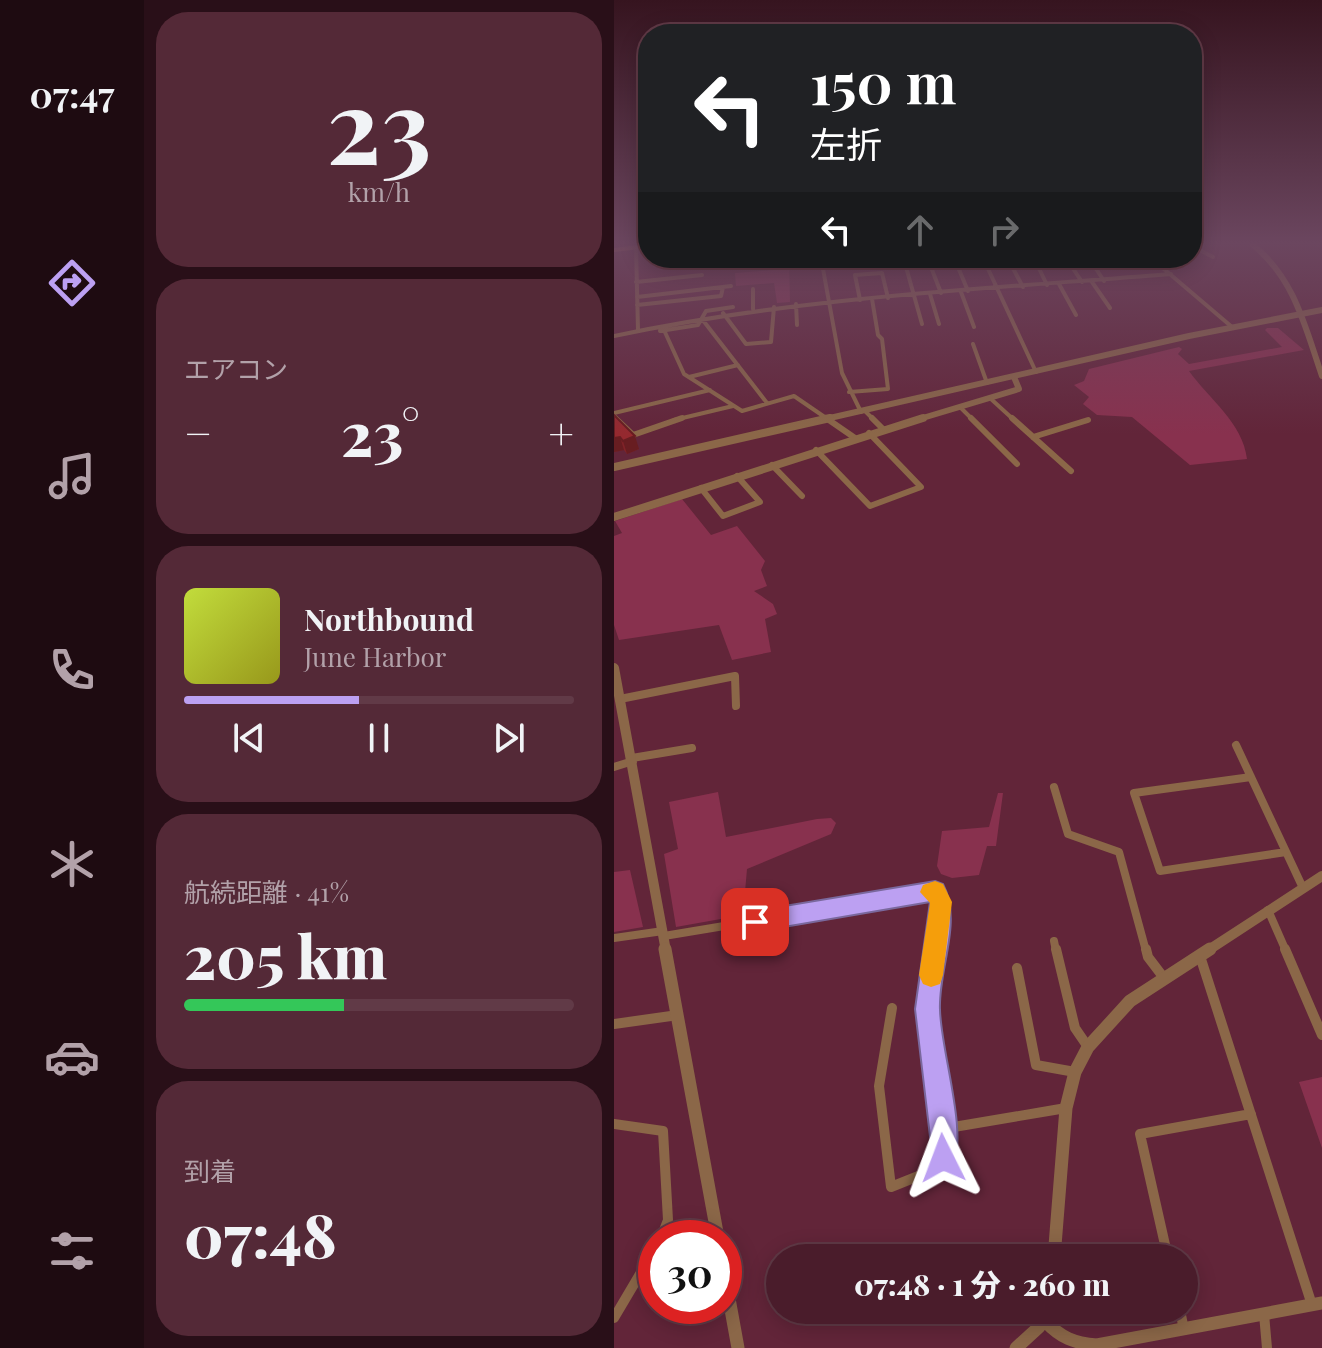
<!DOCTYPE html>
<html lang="ja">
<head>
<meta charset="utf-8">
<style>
	body { margin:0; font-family:"Playfair Display","Noto Sans JP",serif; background:#542937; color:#f1f3f6; height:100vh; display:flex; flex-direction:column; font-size:30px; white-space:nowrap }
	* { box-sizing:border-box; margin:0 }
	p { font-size:26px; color:#b2a1a9 }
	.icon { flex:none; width:44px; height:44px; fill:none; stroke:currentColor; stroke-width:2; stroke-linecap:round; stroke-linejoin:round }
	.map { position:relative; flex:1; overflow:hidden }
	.side { display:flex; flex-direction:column; gap:12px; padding:12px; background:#290f18; width:470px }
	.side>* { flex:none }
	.banner { position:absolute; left:24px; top:24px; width:564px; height:244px; border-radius:32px; box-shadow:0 4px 20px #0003,0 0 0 2px #613a47; background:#202124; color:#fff; overflow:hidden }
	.speed { position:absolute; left:24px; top:1220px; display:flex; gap:16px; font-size:40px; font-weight:700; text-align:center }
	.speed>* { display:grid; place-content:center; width:104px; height:104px; border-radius:50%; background:#4a1c2b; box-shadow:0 4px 20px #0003,0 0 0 2px #613a47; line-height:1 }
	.speed .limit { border:12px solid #d22; background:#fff; color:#111 }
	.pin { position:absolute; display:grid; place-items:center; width:68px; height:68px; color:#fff; margin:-34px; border-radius:16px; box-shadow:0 4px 12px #0006 }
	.me { position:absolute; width:88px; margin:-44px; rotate:357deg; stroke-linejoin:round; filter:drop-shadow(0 0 6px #0008) }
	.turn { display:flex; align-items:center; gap:28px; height:168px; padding:0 40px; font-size:36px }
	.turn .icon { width:104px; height:104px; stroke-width:2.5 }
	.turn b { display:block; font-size:56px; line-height:68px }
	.lanes { display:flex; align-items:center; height:76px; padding:0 40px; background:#0003; justify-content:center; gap:40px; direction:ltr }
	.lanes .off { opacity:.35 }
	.big { font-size:60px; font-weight:800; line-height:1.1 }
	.side .widget { flex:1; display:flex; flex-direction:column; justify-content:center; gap:12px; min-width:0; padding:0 28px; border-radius:32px; background:#542937 }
	.side .dial { align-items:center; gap:0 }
	.dial b { font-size:104px; line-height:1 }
	.song { display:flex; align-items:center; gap:24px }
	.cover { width:96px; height:96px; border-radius:12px; background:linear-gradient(135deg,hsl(70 70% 55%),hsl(60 70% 35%)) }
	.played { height:8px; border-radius:4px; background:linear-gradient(90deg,#bca0f2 45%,#613a47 45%) }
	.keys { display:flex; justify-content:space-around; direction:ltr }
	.heat { display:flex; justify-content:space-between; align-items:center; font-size:44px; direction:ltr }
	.charge { height:12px; border-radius:6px; background:linear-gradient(90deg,#34c759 41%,#613a47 0) }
	.trip { position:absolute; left:152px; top:1244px; width:432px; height:80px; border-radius:40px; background:#4a1c2b; box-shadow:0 4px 20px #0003,0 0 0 2px #613a47; font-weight:800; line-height:80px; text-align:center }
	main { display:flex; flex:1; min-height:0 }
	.tab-bar { display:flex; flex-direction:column; width:144px; justify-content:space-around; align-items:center; background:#1e0b11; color:#b2a1a9 }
	.tab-bar .icon { width:56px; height:56px }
	.tab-bar .on { color:#bca0f2 }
	.tab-bar b { font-size:36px; color:#f1f3f6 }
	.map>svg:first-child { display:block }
	.green { fill:#88314e }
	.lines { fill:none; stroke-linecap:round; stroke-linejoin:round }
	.minor-far3 { stroke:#8b6748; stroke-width:4 }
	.minor-far2 { stroke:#8b6748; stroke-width:6 }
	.minor-far1 { stroke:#8b6748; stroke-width:8 }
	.minor { stroke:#8b6748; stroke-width:10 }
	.tertiary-far3 { stroke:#8b6748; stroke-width:6 }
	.tertiary-far2 { stroke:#8b6748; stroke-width:8 }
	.tertiary-far1 { stroke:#8b6748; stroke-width:10 }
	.tertiary { stroke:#8b6748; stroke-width:13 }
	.primary { fill:#d68e49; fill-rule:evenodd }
	.wall { fill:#802328 }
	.shaded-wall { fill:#681d21 }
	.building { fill:#95292f; stroke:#681d21; stroke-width:2 }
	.route { fill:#bca0f2; stroke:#7a689d; stroke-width:2 }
	.slow { fill:#f59e0b }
</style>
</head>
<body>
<main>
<nav class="tab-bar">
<b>07:47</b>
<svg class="icon on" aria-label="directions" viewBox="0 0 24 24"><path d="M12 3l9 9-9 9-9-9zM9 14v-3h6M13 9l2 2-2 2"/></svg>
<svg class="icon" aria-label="music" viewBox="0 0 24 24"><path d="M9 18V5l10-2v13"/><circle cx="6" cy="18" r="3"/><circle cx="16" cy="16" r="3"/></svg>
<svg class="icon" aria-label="phone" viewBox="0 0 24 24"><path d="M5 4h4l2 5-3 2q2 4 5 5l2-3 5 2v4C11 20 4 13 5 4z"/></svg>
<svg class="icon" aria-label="climate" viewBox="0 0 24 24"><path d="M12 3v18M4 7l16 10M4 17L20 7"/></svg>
<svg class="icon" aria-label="car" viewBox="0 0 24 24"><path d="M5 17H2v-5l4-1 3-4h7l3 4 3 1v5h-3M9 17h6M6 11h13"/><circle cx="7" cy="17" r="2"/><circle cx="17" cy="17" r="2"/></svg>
<svg class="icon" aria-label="filters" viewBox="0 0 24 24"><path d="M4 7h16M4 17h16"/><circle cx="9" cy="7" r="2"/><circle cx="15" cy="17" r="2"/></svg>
</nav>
<section class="side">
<div class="widget dial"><b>23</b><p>km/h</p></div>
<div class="widget"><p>エアコン</p>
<div class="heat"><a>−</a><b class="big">23°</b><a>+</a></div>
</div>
<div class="widget">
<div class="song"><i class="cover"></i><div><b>Northbound</b><p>June Harbor</p></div></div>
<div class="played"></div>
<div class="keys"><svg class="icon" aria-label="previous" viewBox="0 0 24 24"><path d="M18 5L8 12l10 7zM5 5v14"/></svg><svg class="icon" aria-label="pause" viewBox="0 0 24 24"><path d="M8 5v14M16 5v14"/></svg><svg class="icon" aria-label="next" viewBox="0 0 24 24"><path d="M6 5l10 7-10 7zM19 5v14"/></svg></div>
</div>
<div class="widget"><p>航続距離 · 41%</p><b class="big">205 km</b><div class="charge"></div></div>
<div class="widget"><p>到着</p><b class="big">07:48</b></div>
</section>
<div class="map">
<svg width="708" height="1348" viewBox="0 0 708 1348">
	<rect width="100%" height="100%" fill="#622539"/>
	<!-- green -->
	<path class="green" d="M162,258h13l1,44 -13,1 -3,-20 -38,3 -1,-13 39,-3z
		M653,328h11l26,22 -115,21c20,28 54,52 58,88l-57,6 -58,-48 -35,-2 -14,-11 6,-7 -15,-12 10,-4 5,-12 90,-22 3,2 -4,5 11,10 93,-17 -17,-17z
		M68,499l29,36 26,-9 28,35 -4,9 6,16 -13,5 19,13 4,10 -12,5 6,33 -39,8 -13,-35 -100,15 -5,-15v-89l8,-3 -7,-12z
		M104,792l8,45 91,-18 14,-1 5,5 -5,11 -84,35 -4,46 -67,12 -12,-73 14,-5 -9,-47z
		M384,793h5l-7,53h-9l-8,29 -27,3 -11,-4 -4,-8 5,-35 47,-4z
		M16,870l13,57 -29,5v-60z
		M708,1077v71l-23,-66z"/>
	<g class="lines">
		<!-- minor-far3 -->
		<path class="minor-far3" d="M578,246l21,11
			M22,247l2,83
			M207,258l21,115 19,39
			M369,258l53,114
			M420,258l13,27
			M452,258l16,24
			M475,258l15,23
			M537,258l81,69
			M394,259l15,28
			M341,260l13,31
			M22,282l66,-7
			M478,282l18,26
			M445,284l17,31
			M139,289v20
			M347,292l13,35
			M316,294l9,30
			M23,297l94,-11
			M246,300l-5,-25 27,-2 6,25
			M182,304l1,21
			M23,305l84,-9 2,-9
			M109,313l23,31 25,-2 3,-35
			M88,319l65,84
			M308,324l-16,-57 23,-5 12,31
			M50,330l20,44 58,37 52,-15 35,24
			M46,331l38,-6 8,-14 27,-4
			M0,336c183,-39 371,-47 557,-62
			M359,344l14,39
			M75,377l49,-12
			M235,392l39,-3 -6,-50 -4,-4 -6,-36
			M377,399l23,21
			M346,407l13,13
			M251,411l9,9
			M0,413l96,-23
			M0,417l3,3
			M60,420l59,-14"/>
		<!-- minor-far2 -->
		<path class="minor-far2" d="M1,418l18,17 49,-17
			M212,418l29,20
			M258,418l11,11
			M357,418l46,46
			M398,418l59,53
			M419,437l55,-17
			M202,450l54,56 51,-19 -52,-54
			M158,465l30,31
			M87,488l22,28 37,-14 -23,-26"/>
		<!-- minor-far1 -->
		<path class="minor-far1" d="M6,699l115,-23 1,30
			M622,745l67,143
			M18,758l60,-10
			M0,767l19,-6
			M637,777l-117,16 26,78 126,-19
			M440,787l14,47 51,18 27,99
			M654,910l18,41
			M50,936l271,-45 6,11 -6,49
			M0,938l49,-7
			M440,941l2,10"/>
		<!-- minor -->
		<path class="minor" d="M442,949l19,79 13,19
			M532,949l2,8 16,21
			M671,949l37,86
			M586,956l112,349
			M403,968l19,97 39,7
			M278,1008l-13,78 12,101 50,-20 3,-22 -17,-136 8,-60
			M0,1024l64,-9
			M0,1124l49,7 5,89 -7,18
			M328,1129l124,-21
			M554,1258l-28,-124 111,-20
			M566,1310l4,20
			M650,1314l3,34
			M0,1318l42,-71"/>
		<!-- tertiary-far3 -->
		<path class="tertiary-far3" d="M639,245c42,34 52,82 69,131
			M207,420l368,-84 133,-26
			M302,420l103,-31 -5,-12"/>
		<!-- tertiary-far2 -->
		<path class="tertiary-far2" d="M0,467l216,-49
			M0,517l309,-99"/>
		<!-- tertiary-far1 -->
		<path class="tertiary-far1" d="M0,668l52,283
			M593,951l115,-75"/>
		<!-- tertiary -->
		<path class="tertiary" d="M51,949l53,289
			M440,1258l12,-150 9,-36 13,-25 42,-46 80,-52
			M110,1271l14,77
			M431,1321c16,17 29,22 52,24l225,-42
			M402,1348l23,-21 8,-17"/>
		<!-- primary -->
		<path class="primary" d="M22,245h12v3l-34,4v-4z"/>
	</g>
	<!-- wall -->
	<path class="wall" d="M0,415l25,34 -12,5 -3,-4 -10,2z"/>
	<!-- shaded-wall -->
	<path class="shaded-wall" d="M21,436l4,13 -12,5 -4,-13z
		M6,437l4,13 -10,2v-14z"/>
	<!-- building -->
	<path class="building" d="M0,415l21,21 -12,5 -3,-4 -6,1z"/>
	<!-- sky -->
	<linearGradient id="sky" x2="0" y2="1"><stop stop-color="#36141f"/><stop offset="0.56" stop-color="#6b465f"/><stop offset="1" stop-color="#6b465f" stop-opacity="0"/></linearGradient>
	<rect width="708" height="434" fill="url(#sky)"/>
	<!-- route -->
	<path class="route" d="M321,881l8,3c20,38 -5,85 -3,126 1,42 28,121 13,158l-10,4 -10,-4 -4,-10 2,-13 -16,-136 15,-107 -175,30 -8,-3 -3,-7 3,-8 8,-3z"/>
	<!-- slow -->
	<path class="slow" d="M321,881l8,3 9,18 -9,73 -3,9 -9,3 -8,-3 -4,-9 11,-72 -10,-11 3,-7z"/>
</svg>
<div class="speed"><div class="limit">30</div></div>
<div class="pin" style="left:141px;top:922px;background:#d93025"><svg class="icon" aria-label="arrive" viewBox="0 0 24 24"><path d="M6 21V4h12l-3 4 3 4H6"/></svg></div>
<svg class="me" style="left:329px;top:1158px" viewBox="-20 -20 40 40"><path d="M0-17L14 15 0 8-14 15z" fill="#bca0f2" stroke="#fff" stroke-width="4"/></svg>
<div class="trip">07:48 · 1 分 · 260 m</div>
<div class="banner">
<div class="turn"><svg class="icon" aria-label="left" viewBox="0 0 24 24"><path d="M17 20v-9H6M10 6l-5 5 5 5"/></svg><div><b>150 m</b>左折</div></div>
<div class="lanes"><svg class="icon" aria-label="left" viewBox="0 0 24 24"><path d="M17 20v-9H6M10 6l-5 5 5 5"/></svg><svg class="icon off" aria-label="ahead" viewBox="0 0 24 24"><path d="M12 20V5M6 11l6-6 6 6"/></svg><svg class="icon off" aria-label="right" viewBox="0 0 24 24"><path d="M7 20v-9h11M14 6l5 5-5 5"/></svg></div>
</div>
</div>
</main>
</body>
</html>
